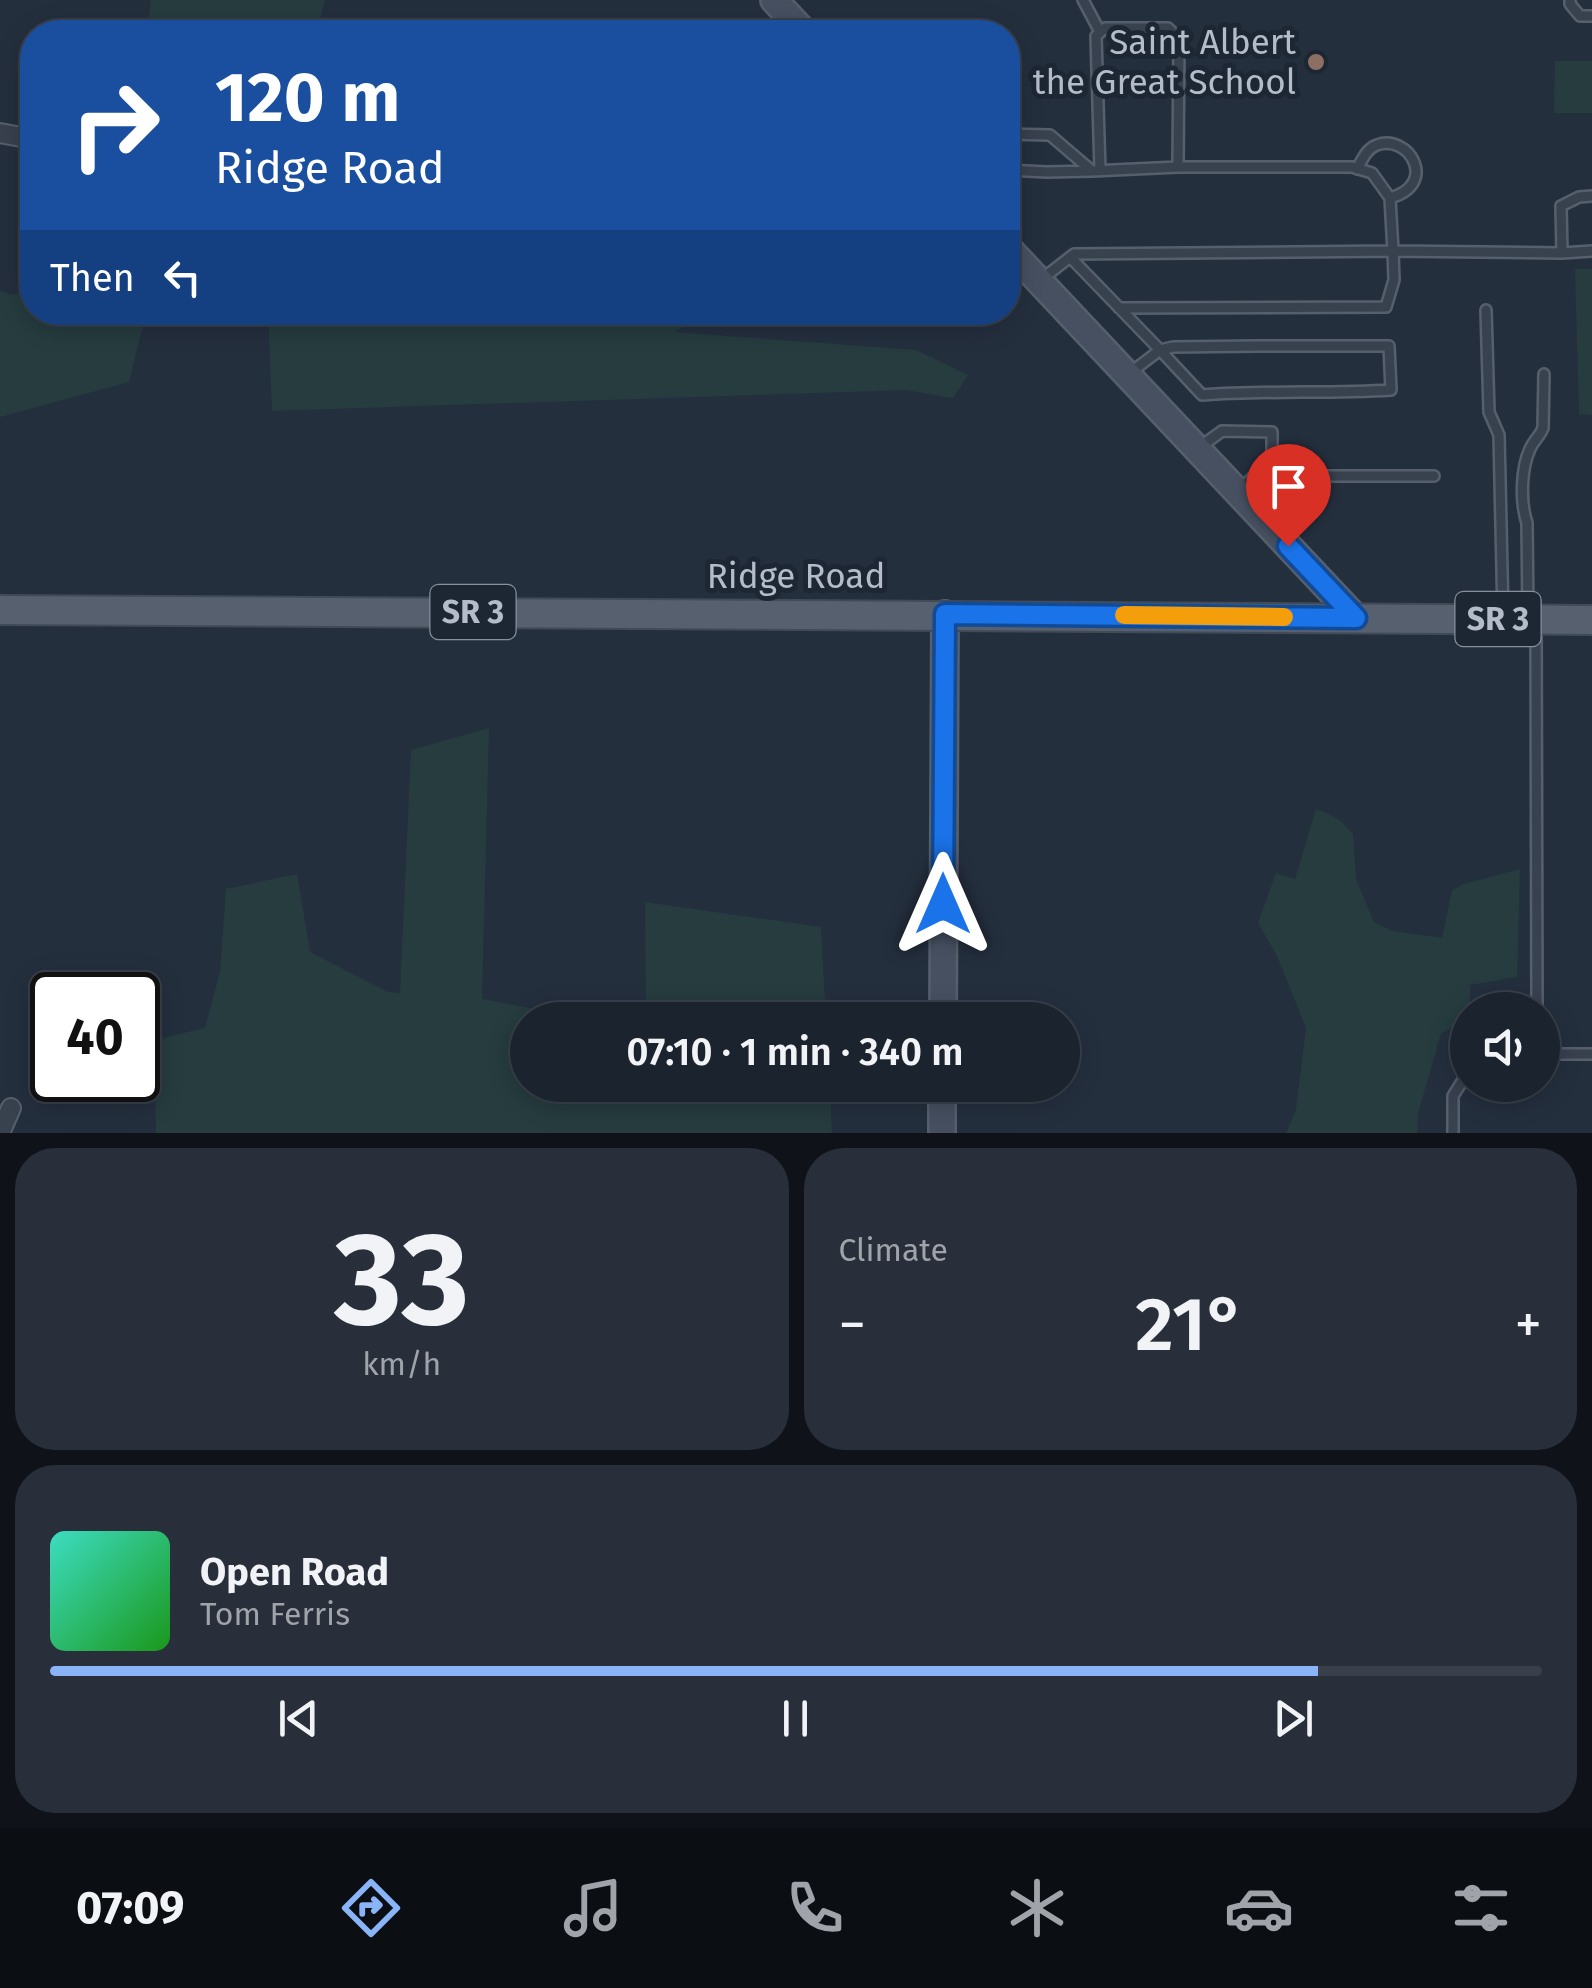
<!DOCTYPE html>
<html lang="en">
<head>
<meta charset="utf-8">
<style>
	body { margin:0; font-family:"Fira Sans",sans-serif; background:#282f3a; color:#f1f3f6; height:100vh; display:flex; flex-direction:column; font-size:38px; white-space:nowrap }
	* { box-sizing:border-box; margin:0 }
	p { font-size:32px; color:#a0a4aa }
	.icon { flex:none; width:55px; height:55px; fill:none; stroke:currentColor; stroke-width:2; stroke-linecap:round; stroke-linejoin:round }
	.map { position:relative; height:1133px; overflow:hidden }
	.details { display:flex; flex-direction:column; gap:15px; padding:15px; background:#0f1319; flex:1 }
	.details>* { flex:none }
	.hud { position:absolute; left:20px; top:20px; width:1000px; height:305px; border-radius:40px; box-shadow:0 5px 25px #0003,0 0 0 2px #39404a; background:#1a4fa0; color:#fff; overflow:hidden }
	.controls { position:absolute; left:1450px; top:992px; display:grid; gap:20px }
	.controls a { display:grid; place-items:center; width:110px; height:110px; border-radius:50%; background:#1b232e; box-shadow:0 5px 25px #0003,0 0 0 2px #39404a; font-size:50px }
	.speed { position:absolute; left:30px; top:972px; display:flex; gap:20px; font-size:50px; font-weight:700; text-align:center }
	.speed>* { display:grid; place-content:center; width:130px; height:130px; border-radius:50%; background:#1b232e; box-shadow:0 5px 25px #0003,0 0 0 2px #39404a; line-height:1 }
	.speed .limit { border:5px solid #111; border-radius:15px; background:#fff; color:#111 }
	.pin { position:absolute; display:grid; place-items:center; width:85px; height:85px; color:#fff; margin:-102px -42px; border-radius:50% 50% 50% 0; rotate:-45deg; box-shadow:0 0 10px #0007 }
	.pin .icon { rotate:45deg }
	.me { position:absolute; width:110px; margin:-55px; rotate:0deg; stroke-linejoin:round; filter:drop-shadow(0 0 8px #0008) }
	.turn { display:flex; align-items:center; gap:35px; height:210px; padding:0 30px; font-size:45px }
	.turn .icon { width:130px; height:130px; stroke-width:2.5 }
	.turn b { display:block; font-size:70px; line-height:85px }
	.then { display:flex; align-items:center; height:95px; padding:0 30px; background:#0003; gap:20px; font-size:38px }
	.big { font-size:75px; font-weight:600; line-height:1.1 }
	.details .widget { flex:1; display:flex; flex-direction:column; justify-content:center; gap:15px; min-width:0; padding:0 35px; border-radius:40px; background:#282f3a }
	.details .dial { align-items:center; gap:0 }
	.dial b { font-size:130px; line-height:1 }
	.song { display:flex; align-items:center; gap:30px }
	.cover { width:120px; height:120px; border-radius:15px; background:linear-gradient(135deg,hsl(170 70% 55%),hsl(120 70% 35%)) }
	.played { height:10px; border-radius:5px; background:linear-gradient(90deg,#8ab4f8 85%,#39404a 85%) }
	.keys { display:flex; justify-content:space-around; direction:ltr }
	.heat { display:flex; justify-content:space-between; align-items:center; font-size:55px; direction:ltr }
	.details .tiles { flex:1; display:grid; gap:15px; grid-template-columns:1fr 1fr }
	.widget:last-child { grid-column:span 2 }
	.trip { position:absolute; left:510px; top:1002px; width:570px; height:100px; border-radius:50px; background:#1b232e; box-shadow:0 5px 25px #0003,0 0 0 2px #39404a; font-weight:600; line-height:100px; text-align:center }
	.menu { display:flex; height:160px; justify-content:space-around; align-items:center; background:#0b0e12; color:#a0a4aa }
	.menu .icon { width:70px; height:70px }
	.menu .active { color:#8ab4f8 }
	.menu b { font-size:45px; color:#f1f3f6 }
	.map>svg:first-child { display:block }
	.green { fill:#263c3f }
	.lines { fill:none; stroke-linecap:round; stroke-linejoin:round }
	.lane-casing { stroke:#565f6c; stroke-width:14 }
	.street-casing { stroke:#565f6c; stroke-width:22 }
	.secondary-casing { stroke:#565f6c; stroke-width:30 }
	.primary-casing { stroke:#414a57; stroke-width:32 }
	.lane { stroke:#38414e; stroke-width:9 }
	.street { stroke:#38414e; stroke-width:18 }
	.secondary { stroke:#465061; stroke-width:25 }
	.primary { stroke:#56606e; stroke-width:28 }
	.route-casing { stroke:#114b97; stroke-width:25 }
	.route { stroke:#1a73e8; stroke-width:18 }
	.slow { stroke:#f59e0b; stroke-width:18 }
	.education-dot { fill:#8d6e63; stroke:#1d2633; stroke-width:4 }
	.labels { text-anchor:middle; stroke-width:10; stroke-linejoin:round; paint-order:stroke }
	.shield { fill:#1d2633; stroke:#878f9c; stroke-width:2.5 }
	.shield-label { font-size:32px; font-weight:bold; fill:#b4bcc9 }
	.poi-label { font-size:35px; fill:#b4bcc9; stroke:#1d2633; text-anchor:end }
	.street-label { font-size:35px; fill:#b4bcc9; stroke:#1d2633 }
</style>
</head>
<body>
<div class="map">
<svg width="1592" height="1133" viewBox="0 0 1592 1133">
	<rect width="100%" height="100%" fill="#242f3e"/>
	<!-- green -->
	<path class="green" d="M151,0h174l-8,32h-170z
		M1555,61h37v52h-38z
		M1575,269h17v146l-13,-1z
		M32,289v23l114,1 -17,69 -129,35v-126l13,4z
		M268,313h448l-17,3 -24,16 241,18 52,25 -15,23 -47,-8 -634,21z
		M489,728l-7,271 111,21h-65v65h302l2,48h-676l-2,-93 51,-12 15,-56 6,-83 71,-15 13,78 78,40 12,1 11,-243z
		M1316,809l13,5 13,8 11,12 3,45 18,43 18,9 50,7 10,-48 12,-6 56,-15 -3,108 -47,8v25h-2l-1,8 -26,16 -23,79 -1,20h-131l10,-23 10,-82 -29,-72 -19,-33 18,-50 19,6z
		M645,902l176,25 5,93h-180z"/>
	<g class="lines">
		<!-- lane casing -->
		<g class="lane-casing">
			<path id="lane" d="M1083,0l17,32
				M1570,0v4l10,12h12
				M1008,134l42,1 42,36 86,-4h174l20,6 18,25 3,53 -319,3 -32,25
				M1357,169c5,-9 10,-21 20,-24 31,-12 63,39 13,53
				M1008,170l39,2 45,-1
				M1100,171l-4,-135 9,-8h63l11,11 -1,128
				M1562,253l-1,-47 18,-9 13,-1
				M1070,257l90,93 -30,23
				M1119,308l267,-1 8,-27 -1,-29 169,2 30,-2
				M1486,310l3,102 10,23 4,181
				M1257,346h132l2,44c-63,4 -126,0 -189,5l-42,-45 13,-3z
				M1200,447l22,-16 50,1v44
				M1238,492l15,-15 5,-1h176
				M1528,616l-1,-93c-7,-21 -6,-55 3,-74 4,-9 10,-13 13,-21l1,-54
				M1536,622l1,388
				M1542,1054h50
				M1453,1133v-37l15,-24"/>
		</g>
		<!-- street casing -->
		<g class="street-casing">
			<path id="street" d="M0,133l32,6
				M0,1133l11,-25"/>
		</g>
		<!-- secondary casing -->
		<g class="secondary-casing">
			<path id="secondary" d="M774,0l30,32
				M1008,248l348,370
				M943,1020l2,-406
				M942,1133v-48"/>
		</g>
		<!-- primary casing -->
		<g class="primary-casing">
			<path id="primary" d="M0,610l1592,10"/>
		</g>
		<!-- lane -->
		<use href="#lane" class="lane"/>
		<!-- street -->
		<use href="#street" class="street"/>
		<!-- secondary -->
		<use href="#secondary" class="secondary"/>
		<!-- primary -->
		<use href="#primary" class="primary"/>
	</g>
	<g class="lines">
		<!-- route casing -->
		<g class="route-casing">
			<path id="route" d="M943,904l2,-290 411,4 -68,-72"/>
		</g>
		<!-- route -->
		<use href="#route" class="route"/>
		<!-- slow -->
		<path class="slow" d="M1124,615l160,2"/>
	</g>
	<!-- markers -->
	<circle class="education-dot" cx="1316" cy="62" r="10"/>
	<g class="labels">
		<!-- shield labels -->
		<g class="shield">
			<rect x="430.5" y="585" width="85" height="54" rx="8"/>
			<rect x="1455.5" y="592" width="85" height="54" rx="8"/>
		</g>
		<g class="shield-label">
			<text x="473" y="623">SR 3</text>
			<text x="1498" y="630">SR 3</text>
		</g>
		<!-- poi labels -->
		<g class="poi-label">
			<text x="1296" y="54">Saint Albert<tspan x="1296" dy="40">the Great School</tspan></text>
		</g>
		<!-- street labels -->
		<g class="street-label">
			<text x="796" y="588">Ridge Road</text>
		</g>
	</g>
</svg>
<div class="controls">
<a><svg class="icon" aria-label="sound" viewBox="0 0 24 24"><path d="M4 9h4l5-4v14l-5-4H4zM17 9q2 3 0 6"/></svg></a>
</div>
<div class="speed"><div class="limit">40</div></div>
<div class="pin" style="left:1288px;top:546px;background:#d93025"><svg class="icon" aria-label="arrive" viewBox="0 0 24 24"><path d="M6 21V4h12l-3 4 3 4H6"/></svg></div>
<svg class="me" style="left:943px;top:904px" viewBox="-20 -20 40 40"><path d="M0-17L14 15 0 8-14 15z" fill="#1a73e8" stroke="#fff" stroke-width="4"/></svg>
<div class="trip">07:10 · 1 min · 340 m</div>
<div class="hud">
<div class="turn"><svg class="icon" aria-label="right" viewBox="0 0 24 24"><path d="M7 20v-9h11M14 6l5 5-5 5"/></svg><div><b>120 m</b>Ridge Road</div></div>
<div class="then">Then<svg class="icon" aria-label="left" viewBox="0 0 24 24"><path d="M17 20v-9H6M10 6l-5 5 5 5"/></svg></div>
</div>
</div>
<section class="details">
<div class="tiles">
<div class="widget dial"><b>33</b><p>km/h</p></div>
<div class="widget"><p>Climate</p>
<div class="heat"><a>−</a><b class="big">21°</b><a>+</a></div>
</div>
<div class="widget">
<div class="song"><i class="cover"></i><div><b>Open Road</b><p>Tom Ferris</p></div></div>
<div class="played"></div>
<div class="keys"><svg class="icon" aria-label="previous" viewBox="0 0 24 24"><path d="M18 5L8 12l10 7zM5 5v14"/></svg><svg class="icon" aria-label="pause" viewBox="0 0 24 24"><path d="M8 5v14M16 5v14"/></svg><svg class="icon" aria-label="next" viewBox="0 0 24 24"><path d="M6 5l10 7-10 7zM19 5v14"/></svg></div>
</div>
</div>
</section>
<nav class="menu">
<b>07:09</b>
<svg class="icon active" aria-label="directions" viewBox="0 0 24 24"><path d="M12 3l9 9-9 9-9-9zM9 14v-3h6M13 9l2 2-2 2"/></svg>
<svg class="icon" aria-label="music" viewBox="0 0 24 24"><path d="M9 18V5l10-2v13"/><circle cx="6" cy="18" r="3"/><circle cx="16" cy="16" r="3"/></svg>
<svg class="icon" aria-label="phone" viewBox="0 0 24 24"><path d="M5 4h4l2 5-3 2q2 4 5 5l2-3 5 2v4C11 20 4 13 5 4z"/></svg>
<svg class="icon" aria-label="climate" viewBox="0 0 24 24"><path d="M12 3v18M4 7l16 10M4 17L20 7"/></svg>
<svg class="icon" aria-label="car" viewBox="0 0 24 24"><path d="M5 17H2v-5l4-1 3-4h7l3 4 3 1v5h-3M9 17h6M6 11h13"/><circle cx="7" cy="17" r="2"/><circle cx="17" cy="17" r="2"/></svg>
<svg class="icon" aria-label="filters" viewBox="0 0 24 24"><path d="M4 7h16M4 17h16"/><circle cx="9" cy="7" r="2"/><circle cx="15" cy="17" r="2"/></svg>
</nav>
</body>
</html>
